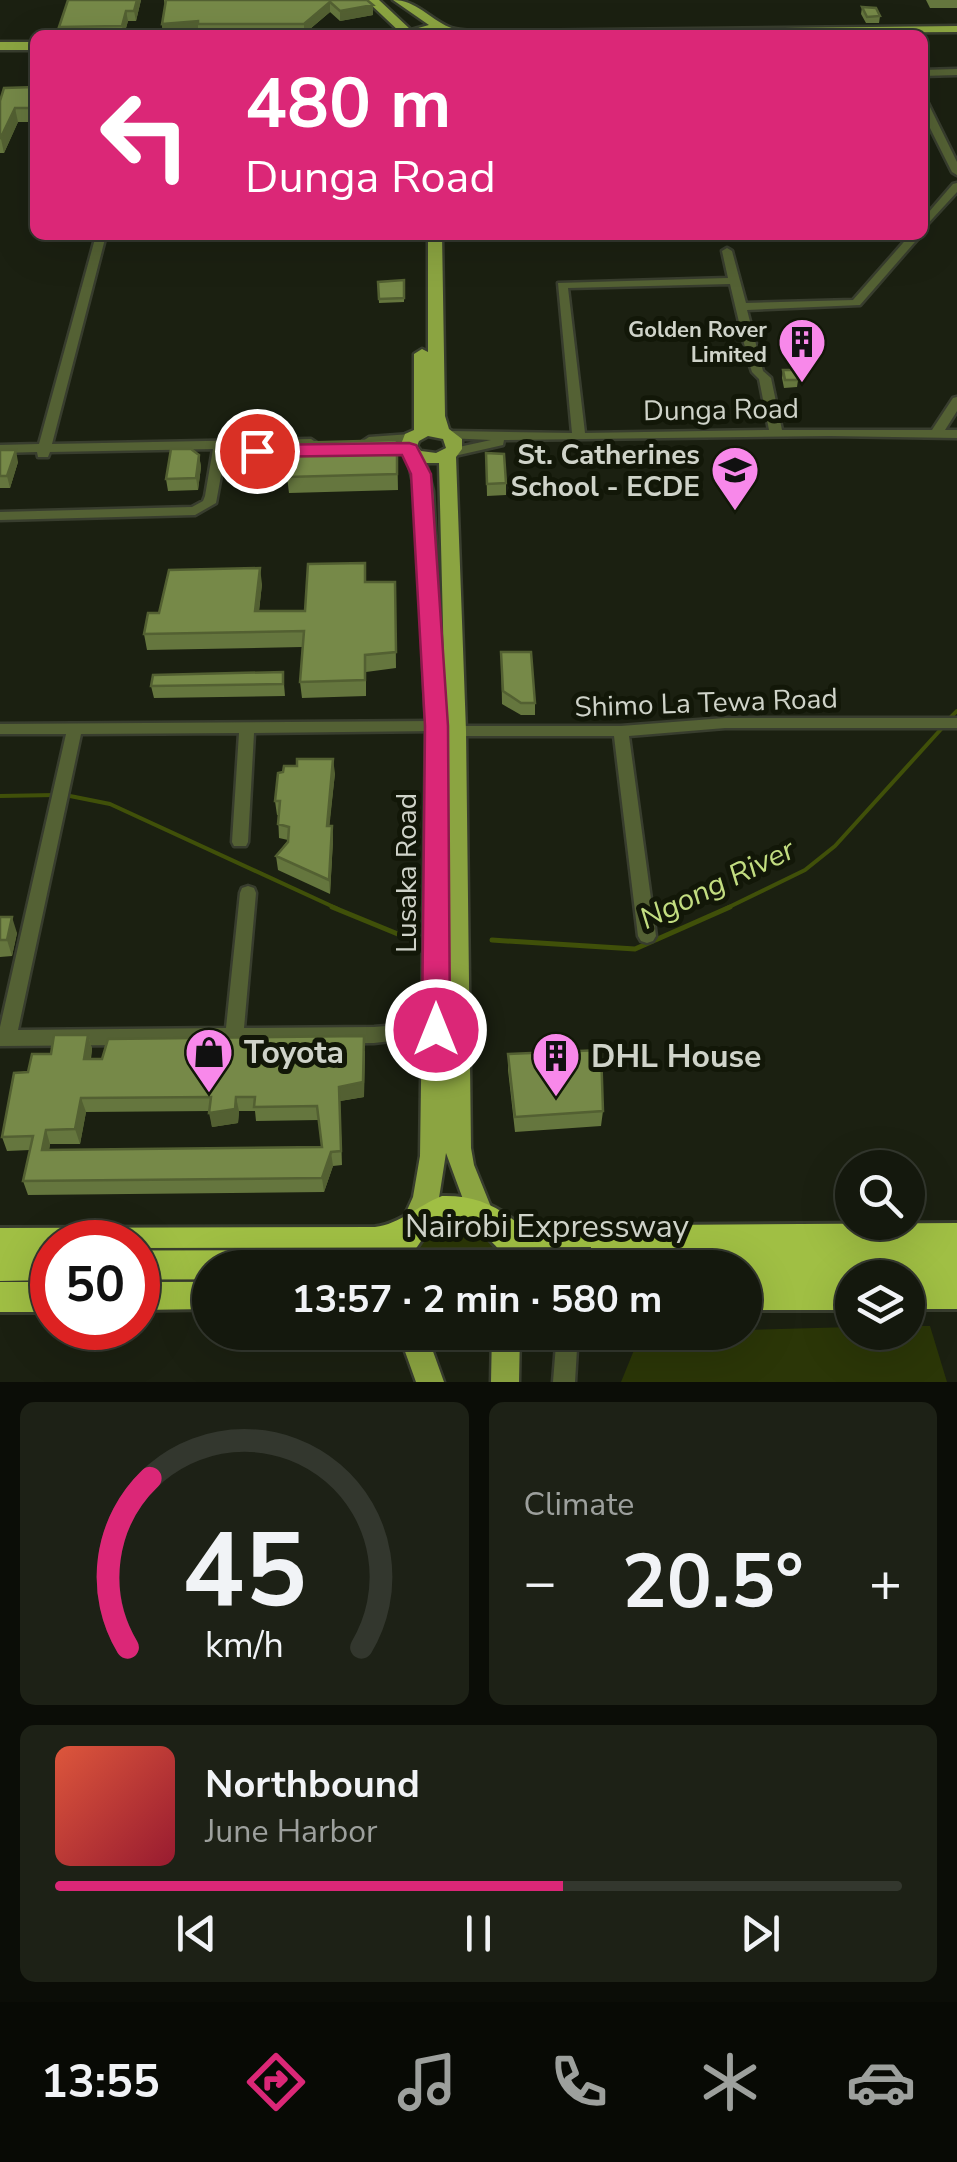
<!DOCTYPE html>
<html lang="en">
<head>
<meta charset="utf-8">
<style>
	body { margin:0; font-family:"Nunito Sans",sans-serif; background:#1d2116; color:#f1f3f6; height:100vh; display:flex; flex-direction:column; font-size:38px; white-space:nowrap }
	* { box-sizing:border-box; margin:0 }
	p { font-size:32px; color:#9da09d }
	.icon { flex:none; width:55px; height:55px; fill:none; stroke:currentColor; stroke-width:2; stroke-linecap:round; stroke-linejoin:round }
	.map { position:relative; height:1382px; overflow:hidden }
	.drawer { display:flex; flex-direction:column; gap:20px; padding:20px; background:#0b0d07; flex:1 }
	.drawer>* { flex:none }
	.banner { position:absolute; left:30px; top:30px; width:898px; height:210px; border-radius:15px; box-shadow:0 10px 40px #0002,0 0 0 2px #33372e; background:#db2777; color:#fff; overflow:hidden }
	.controls { position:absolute; left:835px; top:1150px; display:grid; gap:20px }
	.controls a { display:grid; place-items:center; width:90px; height:90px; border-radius:50%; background:#14180d; box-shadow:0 10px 40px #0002,0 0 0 2px #33372e; font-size:50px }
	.speed { position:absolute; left:30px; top:1220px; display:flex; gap:20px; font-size:50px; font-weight:700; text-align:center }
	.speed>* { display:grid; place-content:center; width:130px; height:130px; border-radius:50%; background:#14180d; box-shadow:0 10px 40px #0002,0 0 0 2px #33372e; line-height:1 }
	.speed .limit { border:15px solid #d22; background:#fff; color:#111 }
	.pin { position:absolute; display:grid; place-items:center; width:85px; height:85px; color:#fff; margin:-42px; border:5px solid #fff; border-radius:50%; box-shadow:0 2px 10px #0007 }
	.me { position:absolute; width:110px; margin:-55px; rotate:0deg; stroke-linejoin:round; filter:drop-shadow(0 0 8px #0008) }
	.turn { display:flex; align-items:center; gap:35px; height:210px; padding:0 50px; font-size:45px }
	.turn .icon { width:130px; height:130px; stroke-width:2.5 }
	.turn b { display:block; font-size:70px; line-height:85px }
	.big { font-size:75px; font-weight:700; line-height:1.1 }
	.drawer .card { flex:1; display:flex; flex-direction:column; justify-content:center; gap:15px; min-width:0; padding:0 35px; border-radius:15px; background:#1d2116 }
	.drawer .dial { align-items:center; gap:0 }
	.dial svg { height:260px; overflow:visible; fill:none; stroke:#33372e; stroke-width:7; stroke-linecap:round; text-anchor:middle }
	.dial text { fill:#f1f3f6; stroke:none }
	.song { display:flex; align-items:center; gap:30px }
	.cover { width:120px; height:120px; border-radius:15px; background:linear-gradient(135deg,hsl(10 70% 55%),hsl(350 70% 35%)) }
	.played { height:10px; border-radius:5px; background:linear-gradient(90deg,#db2777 60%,#33372e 60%) }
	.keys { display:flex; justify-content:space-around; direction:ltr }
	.heat { display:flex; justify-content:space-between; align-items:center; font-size:55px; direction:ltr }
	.drawer .tiles { flex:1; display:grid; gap:20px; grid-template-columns:1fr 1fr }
	.card:last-child { grid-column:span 2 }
	.trip { position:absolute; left:192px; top:1250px; width:570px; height:100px; border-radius:50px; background:#14180d; box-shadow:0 10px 40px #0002,0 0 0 2px #33372e; font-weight:700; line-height:100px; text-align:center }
	.dock { display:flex; height:160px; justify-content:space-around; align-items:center; background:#080a05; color:#9da09d }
	.dock .icon { width:70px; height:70px }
	.dock .selected { color:#db2777 }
	.dock b { font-size:45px; color:#f1f3f6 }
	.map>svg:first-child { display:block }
	.green { fill:#2b3607 }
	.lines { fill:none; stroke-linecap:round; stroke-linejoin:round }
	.stream-far1 { stroke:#405009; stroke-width:4 }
	.stream { stroke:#405009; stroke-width:5 }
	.minor-casing { stroke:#383d2e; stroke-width:5 }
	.major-casing { stroke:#383d2e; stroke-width:5 }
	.highway-casing { stroke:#383d2e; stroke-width:6 }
	.minor { fill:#546134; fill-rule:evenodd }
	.major { fill:#8ba441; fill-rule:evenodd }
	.highway { fill:#a0bf44; fill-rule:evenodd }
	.highway-bridge-casing { stroke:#383d2e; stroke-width:34; stroke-linecap:butt }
	.highway-bridge { stroke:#a0bf44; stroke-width:29 }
	.wall { fill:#65763e; fill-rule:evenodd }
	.shaded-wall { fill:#536032 }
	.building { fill:#768948; stroke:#536032; stroke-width:2.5; fill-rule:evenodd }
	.route { fill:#db2777; stroke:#8e194d; stroke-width:2.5 }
	.labels { text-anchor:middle; stroke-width:10; stroke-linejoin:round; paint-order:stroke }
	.far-poi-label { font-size:22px; font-weight:bold; fill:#cfd3c9; stroke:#121708; text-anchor:end }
	.street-label { font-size:28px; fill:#cfd3c9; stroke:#121708 }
	.poi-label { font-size:28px; font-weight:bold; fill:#cfd3c9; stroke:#121708; text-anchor:end }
	.water-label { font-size:30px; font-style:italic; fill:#c2dd80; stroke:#121708 }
	.near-poi-label { font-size:32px; font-weight:bold; fill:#cfd3c9; stroke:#121708; text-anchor:start }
	.near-street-label { font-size:32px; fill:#cfd3c9; stroke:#121708 }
</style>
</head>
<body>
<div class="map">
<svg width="957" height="1382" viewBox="0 0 957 1382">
	<rect width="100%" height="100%" fill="#1b2011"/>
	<!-- green -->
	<path class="green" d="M452,1221l33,6 26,40 -99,-18 9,-13z
		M908,1326h22l17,56h-326l20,-49 211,-6v5h56z"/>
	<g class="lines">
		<!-- stream-far1 -->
		<path class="stream-far1" d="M949,719l8,-8
			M65,795l45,9 228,105
			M0,796l55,-1
			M725,909l80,-39 30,-24 108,-119"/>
		<!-- stream -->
		<path class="stream" d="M332,907l78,32
			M492,940l143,9 95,-42"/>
		<!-- minor casing -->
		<g class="minor-casing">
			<path id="minor" d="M957,69v6l-35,1v-6z
				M922,98l5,3 30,61v13l-5,-3 -30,-60z
				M957,183v9l-35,38v-10l31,-36z
				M96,235h10l-54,209 259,-5 6,4 -2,3 -89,2 -10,55 -21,12 -195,5v-8l192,-5 11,-6 2,-5 8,-47 -163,3 -2,5h-10l-1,-5 -37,1v-8l39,-1z
				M910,235h11l-61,70 -113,5 16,61 8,7 11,52h150l21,-32 4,-1v14l-12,19h12v8l-127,-2 -326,4 -1,5 -53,12 -6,-4 1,-3 46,-10 -45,-2 -2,-3 6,-4 122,2 -14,-150 170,-5 -6,-27 5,-3 5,3 14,52 107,-3zM730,284l18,76 4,12 7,7 10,51 -184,3 -17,-145z
				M411,434l6,4 -2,3 -46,4 -6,-4 6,-4z
				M725,718h232v10h-232l-96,8 27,200 -3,5 -6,2 -6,-2 -3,-5 -24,-200h-158l-8,-5 8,-5h165z
				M436,721l8,5 -8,5 -182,2 -6,109 -2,4h-12l-2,-4 7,-109 -158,1 -63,296 208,-2 14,-135 2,-5 6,-2 6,2 2,5 -12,135 130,-1 62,-5 6,3 3,5 -3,5 -68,8 -374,3v-19l66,-293h-66v-10z
				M557,1332h21l-3,50h-22z"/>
		</g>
		<!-- major casing -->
		<g class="major-casing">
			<path id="major" d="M366,0h13l32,30 18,-5 -36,-25c23,0 37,19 56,27 13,6 47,4 63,4l445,-5v6l-506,3 -17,-4 -35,4 2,-2z
				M0,42h35v8h-35z
				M428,235h14l3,181 4,13 13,10v10l-6,8 10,274 5,417 3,17 19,47 -4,9 -9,3 -9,-3 -25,-68 -7,45 -18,39 -9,3 -9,-3 -4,-9 14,-31 7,-41 6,-430 -11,-235 -8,-35 -7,-9 5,-13 9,-4v-76l8,-5 6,3zM428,436l15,3 3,9 -10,5 -15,-2 -4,-5 2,-5zM426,463h13l6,244 -12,-216z
				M398,1332h28l18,50h-28z
				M492,1332h28l-1,50h-28z"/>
		</g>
		<!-- highway casing -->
		<g class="highway-casing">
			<path id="highway" d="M442,1196c31,-1 56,9 78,30l437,-3v86h-49v-31h-56v32h-107v-42h-168l3,-14h-44l-4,10c-32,13 -43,-58 -93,-39 -19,8 -21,30 -39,37l-13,-8 -249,2v-14h-86v38l-52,1v-53l375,-1c25,-3 42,-21 67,-31z
				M210,1279v30l-72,1v-30z
				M0,1282h52v30h-52z
				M430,1332h54l-5,11c-15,6 -29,6 -44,0z"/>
		</g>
		<!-- minor -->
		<use href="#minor" class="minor"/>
		<!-- major -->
		<use href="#major" class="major"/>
		<!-- highway -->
		<use href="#highway" class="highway"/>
		<!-- highway-bridge casing -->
		<g class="highway-bridge-casing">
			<path id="highway-bridge" d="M138,1265l453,-1"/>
		</g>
		<!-- highway-bridge -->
		<use href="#highway-bridge" class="highway-bridge"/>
	</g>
	<!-- wall -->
	<path class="wall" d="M141,0l-5,21h-8l-4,14h-64l-1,-8z
		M159,0h208l6,5v10l-33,6 -10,-9 -26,22 -105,-1 -1,-2 -35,3 -1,-10 3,-18 -1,-6z
		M926,0h31v8h-27z
		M862,7l18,9 -1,7h-13l-5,-9z
		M35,87v35h-17l-14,31h-4v-52z
		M465,235h24v1h-24z
		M404,280v22l-25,1 -1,-21z
		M783,370l15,10 -1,7 -13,1 -2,-10z
		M397,440l1,50 -109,3 -2,-16z
		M0,450l18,12 -8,26h-10z
		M486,453l20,30v12l-19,1z
		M199,455l2,12 -3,23 -30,1 -2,-12z
		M366,582h29l1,86 -30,4v24l-64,2 -2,-16 2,-35 -155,3 -3,-16 15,-21 103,-29 -3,27h46z
		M501,652l34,51v12h-14l-19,-11z
		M283,672l2,24 -131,2 -3,-12z
		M335,773l-6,53h3l1,14 -3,54 -52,-24 -2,-14 12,-16 -9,-2 -1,-23h-1l-2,-14z
		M0,917l17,16 -5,23 -12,1z
		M88,1035l4,14 -1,10 274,-8 -1,46 -24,4 2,64 -9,1 -9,26 -296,3 -5,-14 7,-31 -23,1 -5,-14 26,-65 23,-18zM210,1111l2,16 26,-4 1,-12h16l1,10 63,-1 3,27 -273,3 1,-6h30l6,-32z
		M508,1054l95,57 -2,15 -86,6 -7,-62z"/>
	<!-- shaded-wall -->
	<path class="shaded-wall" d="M137,0h4l-5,21 -2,-10z
		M330,2v10l-26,22v-10z
		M373,5v10l-33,6v-10z
		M126,11l2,10 -4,14 -2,-9z
		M198,21v10l-35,3 -1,-10z
		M15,108l3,14 -14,31 -3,-14z
		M16,450l2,12 -8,26 -3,-12z
		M199,455l2,12 -3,23 -2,-12z
		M260,568l2,16 -5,44 -2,-17z
		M333,759l2,14 -7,67 -1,-14z
		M332,826l1,14 -3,54 -1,-14z
		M12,917l5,16 -5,23 -5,-16z
		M88,1035l4,14 -4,24 -4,-14z
		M364,1036v61l-24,4 2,64 -3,-78z
		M236,1097l3,14 -1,12 -26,4 -3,-14z
		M81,1098l5,14 -6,32 -5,-15z
		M46,1130l4,14 -3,20 -5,-14z
		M331,1152l2,14 -9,26 -2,-14z"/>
	<!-- building -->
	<path class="building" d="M68,0h69l-3,11h-8l-4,15 -63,1z
		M166,0h201l6,5 -33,6 -10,-9 -26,22h-106v-3l-36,3z
		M862,7l14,1 4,8 -13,1z
		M35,87v21h-20l-15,31v-38l4,-13z
		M404,280v18l-25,1 -1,-17z
		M783,370h13l2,10h-13z
		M397,440v34l-110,3 3,-34z
		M171,449h20l8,6 -3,23 -30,1z
		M0,450h16l-9,26h-7z
		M486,453l18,1 2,29 -19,1z
		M365,563v19h30l1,70 -31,3v25l-65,2 4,-51 -160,3 4,-21h11l10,-43 91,-2 -5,43h50l3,-47z
		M501,652h30l4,51h-14l-18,-12z
		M283,672v12l-132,2 2,-11z
		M297,759h36l-6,67h5l-3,54 -53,-24 12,-14 1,-15 -11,-3 2,-23h-5l3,-28 5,-1 1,-6h13z
		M0,917h12l-5,23h-7z
		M54,1035h34l-4,24h18l6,-20 256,-3 -1,46 -24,5 2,64 -10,1 -9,26 -299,3 10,-45 -31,1 12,-64 14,-1 4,-18h19zM211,1097l-2,16 26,-4 1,-12h19l-1,10 63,-1 5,41 -280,3 4,-20 29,-1 6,-31z
		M601,1050l2,61 -88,6 -7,-63z"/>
	<!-- route -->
	<path class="route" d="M409,443l7,2 15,29 17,252 2,304 -4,9 -10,3 -10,-3 -4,-9 3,-304 -14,-252 -9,-19 -145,2 -10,-6 10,-6z"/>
	<!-- icons -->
	<defs>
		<g id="building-pin" transform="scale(2.5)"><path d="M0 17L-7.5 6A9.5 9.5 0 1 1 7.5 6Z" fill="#f888ea" stroke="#121708"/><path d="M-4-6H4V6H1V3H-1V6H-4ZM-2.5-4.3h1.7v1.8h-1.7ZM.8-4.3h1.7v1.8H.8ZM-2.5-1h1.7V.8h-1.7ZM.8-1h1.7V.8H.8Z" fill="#111"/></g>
		<g id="school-pin" transform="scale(2.5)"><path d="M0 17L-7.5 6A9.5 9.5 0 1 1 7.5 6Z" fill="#f888ea" stroke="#121708"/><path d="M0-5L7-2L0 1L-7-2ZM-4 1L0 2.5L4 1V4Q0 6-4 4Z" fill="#111"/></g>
		<g id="shop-pin" transform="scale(2.5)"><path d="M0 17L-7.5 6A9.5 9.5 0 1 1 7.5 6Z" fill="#f888ea" stroke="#121708"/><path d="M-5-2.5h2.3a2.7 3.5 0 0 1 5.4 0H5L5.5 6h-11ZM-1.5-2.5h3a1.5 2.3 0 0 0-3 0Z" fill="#111"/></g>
	</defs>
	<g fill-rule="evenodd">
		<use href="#building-pin" x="802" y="342"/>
		<use href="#school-pin" x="735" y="470"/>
		<use href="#shop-pin" x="209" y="1052"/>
		<use href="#building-pin" x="556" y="1056"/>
	</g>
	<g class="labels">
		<!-- far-poi labels -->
		<g class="far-poi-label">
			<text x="767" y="337">Golden Rover<tspan x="767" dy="25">Limited</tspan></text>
		</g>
		<!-- street labels -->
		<g class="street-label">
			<text transform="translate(721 409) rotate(-1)" y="10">Dunga Road</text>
			<text transform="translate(706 702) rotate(-2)" y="10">Shimo La Tewa Road</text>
			<text transform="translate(406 873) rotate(-90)" y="10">Lusaka Road</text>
		</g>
		<!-- poi labels -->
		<g class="poi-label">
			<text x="700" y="464">St. Catherines<tspan x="700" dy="32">School - ECDE</tspan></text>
		</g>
		<!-- water labels -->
		<g class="water-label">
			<text transform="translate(717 884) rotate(-26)" y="10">Ngong River</text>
		</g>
		<!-- near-poi labels -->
		<g class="near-poi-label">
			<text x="244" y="1063">Toyota</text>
			<text x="591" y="1067">DHL House</text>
		</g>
		<!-- near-street labels -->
		<g class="near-street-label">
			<text x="547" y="1237">Nairobi Expressway</text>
		</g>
	</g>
</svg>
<div class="controls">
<a><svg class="icon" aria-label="search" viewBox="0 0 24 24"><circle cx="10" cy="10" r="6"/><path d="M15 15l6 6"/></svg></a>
<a><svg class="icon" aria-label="layers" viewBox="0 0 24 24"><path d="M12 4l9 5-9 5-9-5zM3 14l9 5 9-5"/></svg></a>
</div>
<div class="speed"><div class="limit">50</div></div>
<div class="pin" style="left:257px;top:451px;background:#d93025"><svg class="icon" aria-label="arrive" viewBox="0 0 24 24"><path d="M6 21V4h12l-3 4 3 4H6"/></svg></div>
<svg class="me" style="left:436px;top:1030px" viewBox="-20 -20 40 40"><circle r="17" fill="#db2777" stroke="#fff" stroke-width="3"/><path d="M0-11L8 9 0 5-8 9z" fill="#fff"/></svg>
<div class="trip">13:57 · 2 min · 580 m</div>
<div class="banner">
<div class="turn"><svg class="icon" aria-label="left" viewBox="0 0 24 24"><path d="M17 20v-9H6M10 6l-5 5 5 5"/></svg><div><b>480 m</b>Dunga Road</div></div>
</div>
</div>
<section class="drawer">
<div class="tiles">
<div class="card dial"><svg viewBox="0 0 100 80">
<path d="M14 69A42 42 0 1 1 86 69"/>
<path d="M14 69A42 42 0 0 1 21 17" stroke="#db2777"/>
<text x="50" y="56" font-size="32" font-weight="700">45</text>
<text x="50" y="72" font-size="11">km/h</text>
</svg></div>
<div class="card"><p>Climate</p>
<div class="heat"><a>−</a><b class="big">20.5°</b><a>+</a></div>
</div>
<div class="card">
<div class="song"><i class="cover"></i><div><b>Northbound</b><p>June Harbor</p></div></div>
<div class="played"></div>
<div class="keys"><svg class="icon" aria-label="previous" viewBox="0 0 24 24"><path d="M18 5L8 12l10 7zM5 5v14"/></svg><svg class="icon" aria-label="pause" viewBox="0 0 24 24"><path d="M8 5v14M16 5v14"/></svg><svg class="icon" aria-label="next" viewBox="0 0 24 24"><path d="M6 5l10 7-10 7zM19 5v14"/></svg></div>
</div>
</div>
</section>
<nav class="dock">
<b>13:55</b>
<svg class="icon selected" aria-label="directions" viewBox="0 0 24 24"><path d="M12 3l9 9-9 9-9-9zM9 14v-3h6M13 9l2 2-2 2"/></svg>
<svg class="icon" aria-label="music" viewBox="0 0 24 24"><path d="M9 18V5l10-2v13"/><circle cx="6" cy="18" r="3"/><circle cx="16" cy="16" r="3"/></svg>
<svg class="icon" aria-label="phone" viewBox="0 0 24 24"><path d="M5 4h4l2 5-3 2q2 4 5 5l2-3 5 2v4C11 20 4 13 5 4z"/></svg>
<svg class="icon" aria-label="climate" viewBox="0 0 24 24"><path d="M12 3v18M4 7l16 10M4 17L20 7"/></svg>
<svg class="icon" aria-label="car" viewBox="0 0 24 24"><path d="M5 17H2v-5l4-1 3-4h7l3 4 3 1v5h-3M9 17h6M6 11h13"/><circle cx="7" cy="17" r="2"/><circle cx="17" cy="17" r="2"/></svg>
</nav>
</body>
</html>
